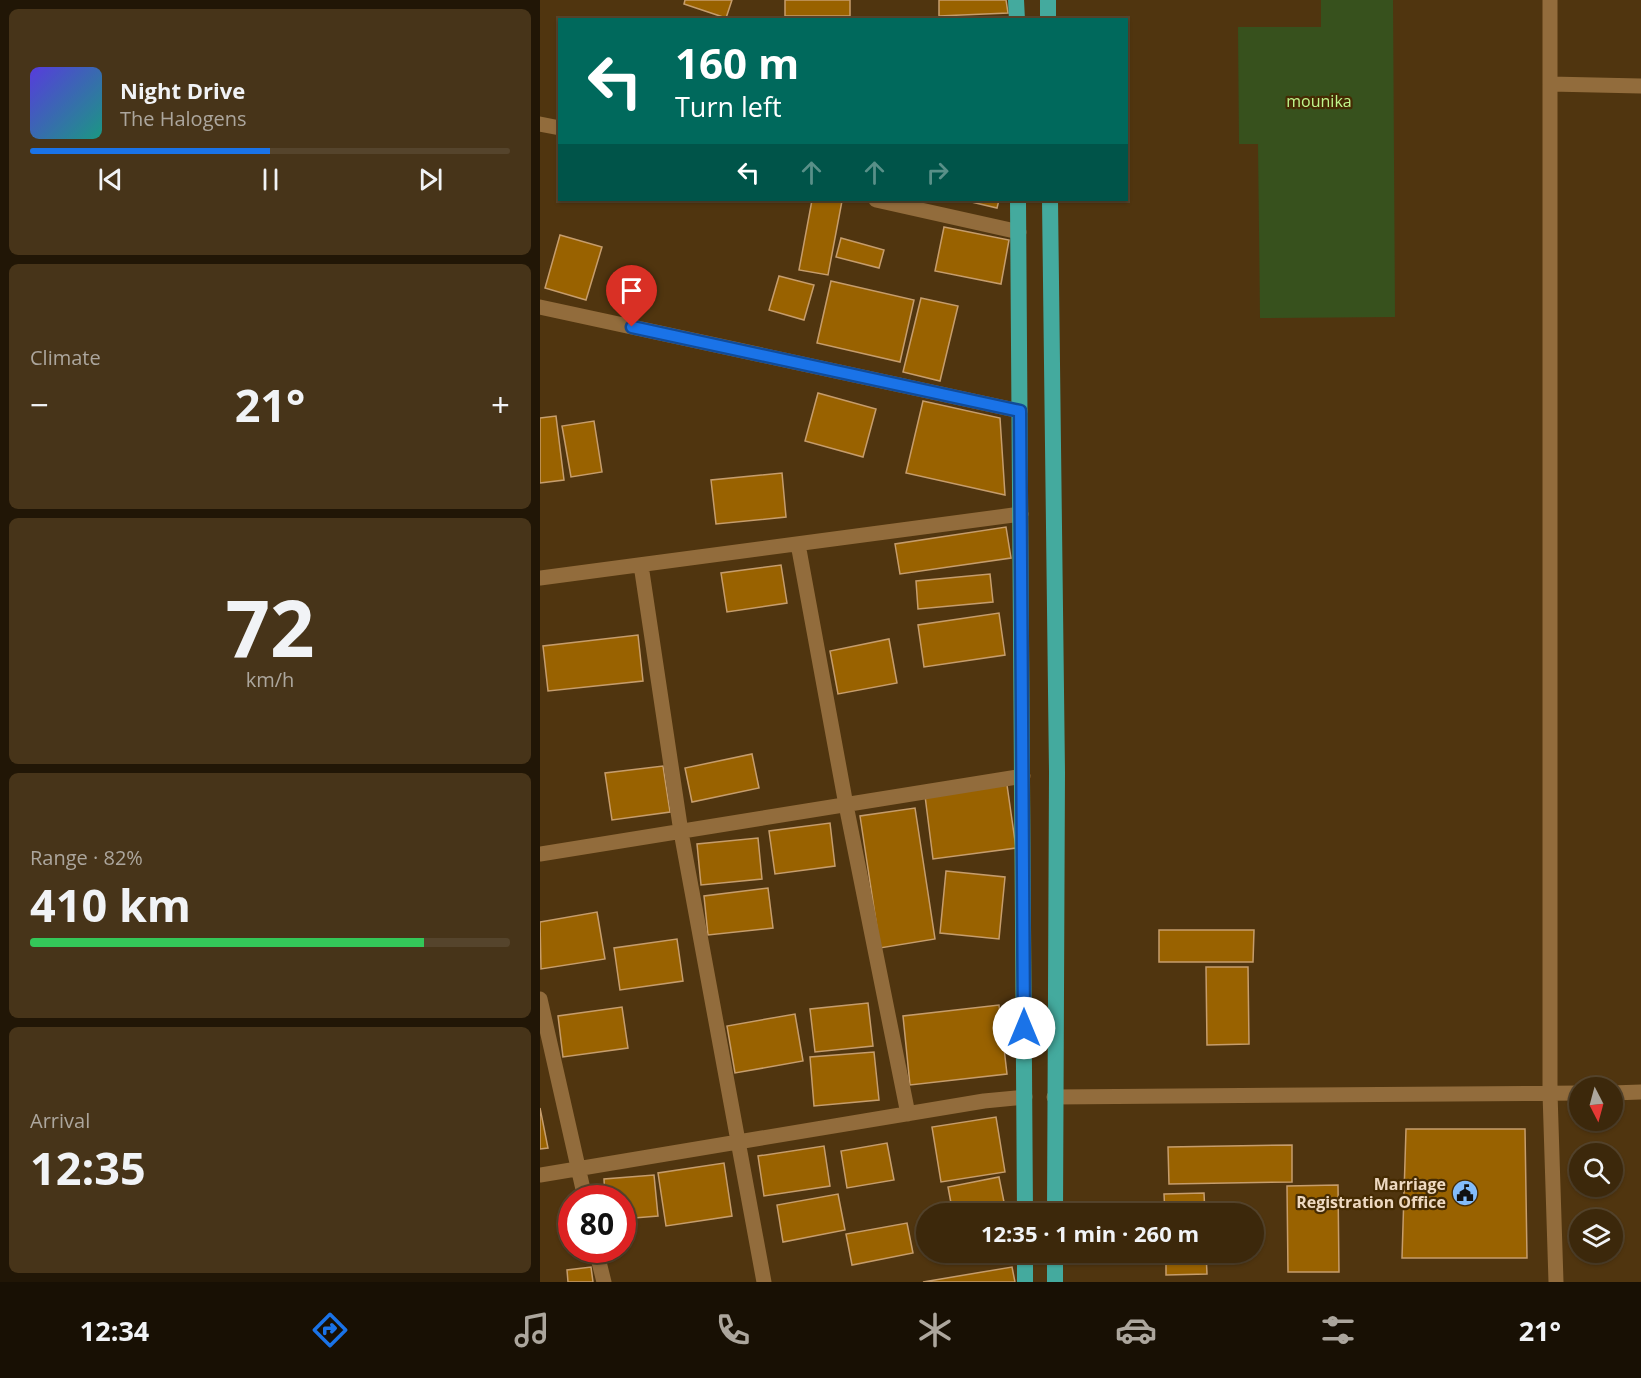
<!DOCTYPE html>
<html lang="en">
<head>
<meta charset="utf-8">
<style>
	body { margin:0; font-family:"Open Sans",sans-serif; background:#473419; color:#f1f3f6; height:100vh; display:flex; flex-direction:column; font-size:22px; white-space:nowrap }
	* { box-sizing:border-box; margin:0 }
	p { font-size:20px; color:#aca69d }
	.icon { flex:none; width:33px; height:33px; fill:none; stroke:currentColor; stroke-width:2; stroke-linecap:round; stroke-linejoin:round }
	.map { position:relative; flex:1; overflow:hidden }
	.panel { display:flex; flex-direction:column; gap:9px; padding:9px; background:#211606; width:540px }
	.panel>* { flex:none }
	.guide { position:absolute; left:18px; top:18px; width:570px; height:183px; border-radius:0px; box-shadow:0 2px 4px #0004,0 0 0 2px #55442c; background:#00695c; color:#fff; overflow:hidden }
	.needle { width:39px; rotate:174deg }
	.fabs { position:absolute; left:1029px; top:1077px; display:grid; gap:12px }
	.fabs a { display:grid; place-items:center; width:54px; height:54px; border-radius:50%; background:#3c280b; box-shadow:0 2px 4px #0004,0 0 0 2px #55442c; font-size:30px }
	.speed { position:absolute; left:18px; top:1185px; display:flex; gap:12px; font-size:30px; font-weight:700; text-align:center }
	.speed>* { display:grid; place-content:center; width:78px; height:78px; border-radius:50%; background:#3c280b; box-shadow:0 2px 4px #0004,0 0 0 2px #55442c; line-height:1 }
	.speed .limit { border:9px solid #d22; background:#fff; color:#111 }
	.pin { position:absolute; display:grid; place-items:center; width:51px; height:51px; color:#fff; margin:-62px -26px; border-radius:50% 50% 50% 0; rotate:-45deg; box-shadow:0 0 6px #0007 }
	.pin .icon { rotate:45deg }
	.me { position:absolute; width:66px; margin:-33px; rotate:0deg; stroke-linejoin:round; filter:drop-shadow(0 0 4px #0008) }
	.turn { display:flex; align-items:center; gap:21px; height:126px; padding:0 18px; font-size:27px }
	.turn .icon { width:78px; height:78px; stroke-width:2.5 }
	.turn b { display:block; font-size:42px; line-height:51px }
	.lanes { display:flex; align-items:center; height:57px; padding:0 18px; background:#0003; justify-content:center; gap:30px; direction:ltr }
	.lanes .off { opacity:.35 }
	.big { font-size:45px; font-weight:700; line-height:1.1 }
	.panel .card { flex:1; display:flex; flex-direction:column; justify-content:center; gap:9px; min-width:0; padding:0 21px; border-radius:9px; background:#473419 }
	.panel .dial { align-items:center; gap:0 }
	.dial b { font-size:78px; line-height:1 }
	.song { display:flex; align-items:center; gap:18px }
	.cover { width:72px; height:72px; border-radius:9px; background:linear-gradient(135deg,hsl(250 70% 55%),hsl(170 70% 35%)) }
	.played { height:6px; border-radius:3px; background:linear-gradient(90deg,#1a73e8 50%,#55442c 50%) }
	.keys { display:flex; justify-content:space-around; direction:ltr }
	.heat { display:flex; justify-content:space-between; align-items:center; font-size:33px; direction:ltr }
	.charge { height:9px; border-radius:4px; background:linear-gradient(90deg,#34c759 82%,#55442c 0) }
	.trip { position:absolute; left:376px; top:1203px; width:348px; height:60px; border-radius:30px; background:#3c280b; box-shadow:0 2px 4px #0004,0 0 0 2px #55442c; font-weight:700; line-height:60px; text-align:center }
	.tabs { display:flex; height:96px; justify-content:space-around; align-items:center; background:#181004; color:#aca69d }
	.tabs .icon { width:42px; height:42px }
	.tabs .selected { color:#1a73e8 }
	.tabs b { font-size:27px; color:#f1f3f6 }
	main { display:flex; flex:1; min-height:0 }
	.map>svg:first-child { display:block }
	.green { fill:#37511d }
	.building { fill:#996200; stroke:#c69d6c; stroke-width:1.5 }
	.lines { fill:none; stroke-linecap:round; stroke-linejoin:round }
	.minor { stroke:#926c3c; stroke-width:15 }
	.trunk { stroke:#44aa9e; stroke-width:16 }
	.route-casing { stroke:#114b97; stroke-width:15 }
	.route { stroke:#1a73e8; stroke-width:10 }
	.labels { text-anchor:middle; stroke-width:4.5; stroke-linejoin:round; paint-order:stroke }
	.park-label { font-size:16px; fill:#bff78d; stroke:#452b03 }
	.poi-label { font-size:16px; font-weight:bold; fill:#eed9c1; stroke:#452b03; text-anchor:end }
</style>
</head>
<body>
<main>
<section class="panel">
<div class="card">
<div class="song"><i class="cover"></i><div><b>Night Drive</b><p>The Halogens</p></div></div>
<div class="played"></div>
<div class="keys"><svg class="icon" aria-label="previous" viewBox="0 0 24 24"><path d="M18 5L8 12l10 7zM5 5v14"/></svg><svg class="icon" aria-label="pause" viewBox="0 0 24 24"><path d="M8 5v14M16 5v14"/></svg><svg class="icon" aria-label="next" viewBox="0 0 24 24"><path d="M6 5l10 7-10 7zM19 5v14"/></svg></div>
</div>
<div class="card"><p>Climate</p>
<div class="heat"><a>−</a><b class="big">21°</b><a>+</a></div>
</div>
<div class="card dial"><b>72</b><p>km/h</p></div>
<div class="card"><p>Range · 82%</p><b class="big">410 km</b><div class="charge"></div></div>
<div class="card"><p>Arrival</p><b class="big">12:35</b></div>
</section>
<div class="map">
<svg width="1101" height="1282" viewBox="0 0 1101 1282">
	<rect width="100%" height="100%" fill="#50350f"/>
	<!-- green -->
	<path class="green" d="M781,0h72l2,317 -135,1 -2,-174h-19l-1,-117h83z"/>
	<!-- building -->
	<path class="building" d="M145,0h47l-6,18 -42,-14z
		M245,0h65v16h-65z
		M399,0h67l2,13 -69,3z
		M272,200l30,1 -14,74 -29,-5z
		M423,200h36l-2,8z
		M404,227l65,13 -8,44 -66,-13z
		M20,235l42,12 -16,53 -41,-12z
		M301,238l43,12 -5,18 -43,-11z
		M239,276l35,9 -10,35 -35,-10z
		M291,281l83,19 -14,62 -83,-19z
		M381,298l37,8 -18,75 -37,-9z
		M278,393l58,16 -13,48 -58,-16z
		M383,401l77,17 5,77 -99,-22z
		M16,416l8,64 -24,3v-65z
		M54,421l8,51 -31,5 -9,-51z
		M242,473l4,44 -70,7 -5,-44z
		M466,527l5,31 -111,16 -5,-30z
		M241,565l6,38 -60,9 -6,-39z
		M450,574l3,28 -75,7 -2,-28z
		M459,613l6,42 -81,12 -6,-42z
		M98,635l5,46 -95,10 -5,-45z
		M349,639l8,44 -59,11 -8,-43z
		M212,754l7,34 -67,14 -7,-34z
		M123,766l7,46 -58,8 -7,-47z
		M467,785l9,63 -83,11 -8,-63z
		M375,808l20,131 -55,9 -20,-132z
		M290,823l5,43 -60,8 -6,-43z
		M218,838l4,41 -61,6 -4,-41z
		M406,871l59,6 -6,62 -59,-6z
		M228,888l5,40 -65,7 -4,-39z
		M57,912l8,47 -64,10 -1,-47z
		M619,930h95l-1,32h-94z
		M137,939l6,42 -63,9 -6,-42z
		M666,967h42l1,77 -42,1z
		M328,1003l5,43 -58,6 -5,-43z
		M459,1005l8,69 -97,11 -7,-69z
		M82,1007l6,41 -65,9 -5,-41z
		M255,1014l8,47 -68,12 -8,-47z
		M334,1052l5,48 -65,6 -4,-49z
		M0,1108l8,40 -8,1z
		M456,1117l9,55 -64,10 -9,-55z
		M866,1129h119l2,129h-125z
		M347,1143l7,37 -47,8 -6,-37z
		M752,1145v37l-123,2 -1,-37z
		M284,1146l6,40 -66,10 -6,-40z
		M184,1163l8,53 -66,10 -8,-53z
		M114,1175l4,41 -36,3v-21h-17l-1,-19z
		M459,1177l6,30 -52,7 -5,-27z
		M798,1185l1,87h-51l-1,-86z
		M664,1193l1,21h-40l-1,-20z
		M298,1194l7,36 -62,12 -6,-37z
		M367,1223l6,30 -61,12 -6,-31z
		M626,1252h40l1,22 -41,1z
		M51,1267l2,15h-25l-1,-12z
		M472,1267l3,15h-92z"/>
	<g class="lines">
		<!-- minor -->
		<path class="minor" d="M1010,0v1093l6,189
			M1010,84l91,2
			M0,124l20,4
			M336,200l143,32
			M0,307l480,104
			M258,544l48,261 62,309
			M101,565l40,267 83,450
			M0,578l481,-64
			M0,854l483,-78
			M0,999l45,199
			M1072,1093l29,-1
			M514,1097l526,-4
			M0,1175l444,-74 41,-4
			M56,1250l8,32"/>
		<!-- trunk -->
		<path class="trunk" d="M476,0l1,20
			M508,0v20
			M478,200l7,1014
			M510,200l7,572 -2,442
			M485,1252v30
			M515,1252v30"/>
	</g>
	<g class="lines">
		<!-- route casing -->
		<g class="route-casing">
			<path id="route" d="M92,327l388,84 4,617"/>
		</g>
		<!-- route -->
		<use href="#route" class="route"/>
	</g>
	<!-- icons -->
	<defs>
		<g id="civic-disc" transform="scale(1.35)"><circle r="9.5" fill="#83bcfb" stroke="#452b03"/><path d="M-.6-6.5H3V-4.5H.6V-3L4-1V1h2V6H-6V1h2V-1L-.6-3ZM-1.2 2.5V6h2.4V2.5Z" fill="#111"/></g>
	</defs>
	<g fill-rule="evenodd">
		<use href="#civic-disc" x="925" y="1193"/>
	</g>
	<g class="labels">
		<!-- park labels -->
		<g class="park-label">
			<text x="779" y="107">mounika</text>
		</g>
		<!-- poi labels -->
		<g class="poi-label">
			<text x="906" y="1190">Marriage<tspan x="906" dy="18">Registration Office</tspan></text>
		</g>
	</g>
</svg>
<div class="fabs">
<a><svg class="needle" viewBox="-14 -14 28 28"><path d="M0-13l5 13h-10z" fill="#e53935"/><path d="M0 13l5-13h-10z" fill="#aca69d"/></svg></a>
<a><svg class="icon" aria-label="search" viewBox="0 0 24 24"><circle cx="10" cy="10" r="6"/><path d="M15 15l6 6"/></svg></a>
<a><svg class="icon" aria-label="layers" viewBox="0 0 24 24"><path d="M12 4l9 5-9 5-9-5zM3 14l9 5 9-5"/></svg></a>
</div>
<div class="speed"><div class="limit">80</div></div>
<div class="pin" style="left:92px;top:327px;background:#d93025"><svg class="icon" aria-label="arrive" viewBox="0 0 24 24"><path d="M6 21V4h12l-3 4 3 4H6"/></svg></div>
<svg class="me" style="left:484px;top:1028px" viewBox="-20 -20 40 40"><circle r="19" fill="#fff"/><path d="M0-13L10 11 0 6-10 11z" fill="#1a73e8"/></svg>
<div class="trip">12:35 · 1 min · 260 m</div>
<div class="guide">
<div class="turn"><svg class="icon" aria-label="left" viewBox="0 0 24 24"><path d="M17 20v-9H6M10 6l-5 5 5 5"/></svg><div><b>160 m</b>Turn left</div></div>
<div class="lanes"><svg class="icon" aria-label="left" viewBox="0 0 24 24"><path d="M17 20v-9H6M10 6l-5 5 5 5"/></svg><svg class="icon off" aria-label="ahead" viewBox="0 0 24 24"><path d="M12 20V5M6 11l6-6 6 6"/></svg><svg class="icon off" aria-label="ahead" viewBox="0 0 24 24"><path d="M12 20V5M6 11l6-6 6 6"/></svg><svg class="icon off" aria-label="right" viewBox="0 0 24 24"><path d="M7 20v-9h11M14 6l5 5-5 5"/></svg></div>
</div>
</div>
</main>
<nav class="tabs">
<b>12:34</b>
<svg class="icon selected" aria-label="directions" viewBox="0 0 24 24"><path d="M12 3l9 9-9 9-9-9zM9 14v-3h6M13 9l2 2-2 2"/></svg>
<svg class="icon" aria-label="music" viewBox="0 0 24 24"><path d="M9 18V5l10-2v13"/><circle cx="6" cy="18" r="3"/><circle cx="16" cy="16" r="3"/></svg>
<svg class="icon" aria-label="phone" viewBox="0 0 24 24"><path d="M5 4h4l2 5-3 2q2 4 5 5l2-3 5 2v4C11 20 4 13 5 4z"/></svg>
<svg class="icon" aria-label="climate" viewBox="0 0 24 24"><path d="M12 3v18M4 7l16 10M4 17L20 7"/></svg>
<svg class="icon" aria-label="car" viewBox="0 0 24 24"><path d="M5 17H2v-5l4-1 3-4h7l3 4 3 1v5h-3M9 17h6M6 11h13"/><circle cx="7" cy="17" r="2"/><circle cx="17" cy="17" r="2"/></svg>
<svg class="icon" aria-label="filters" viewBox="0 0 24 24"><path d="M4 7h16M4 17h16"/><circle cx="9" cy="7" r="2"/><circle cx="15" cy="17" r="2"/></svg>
<b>21°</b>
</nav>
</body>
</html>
